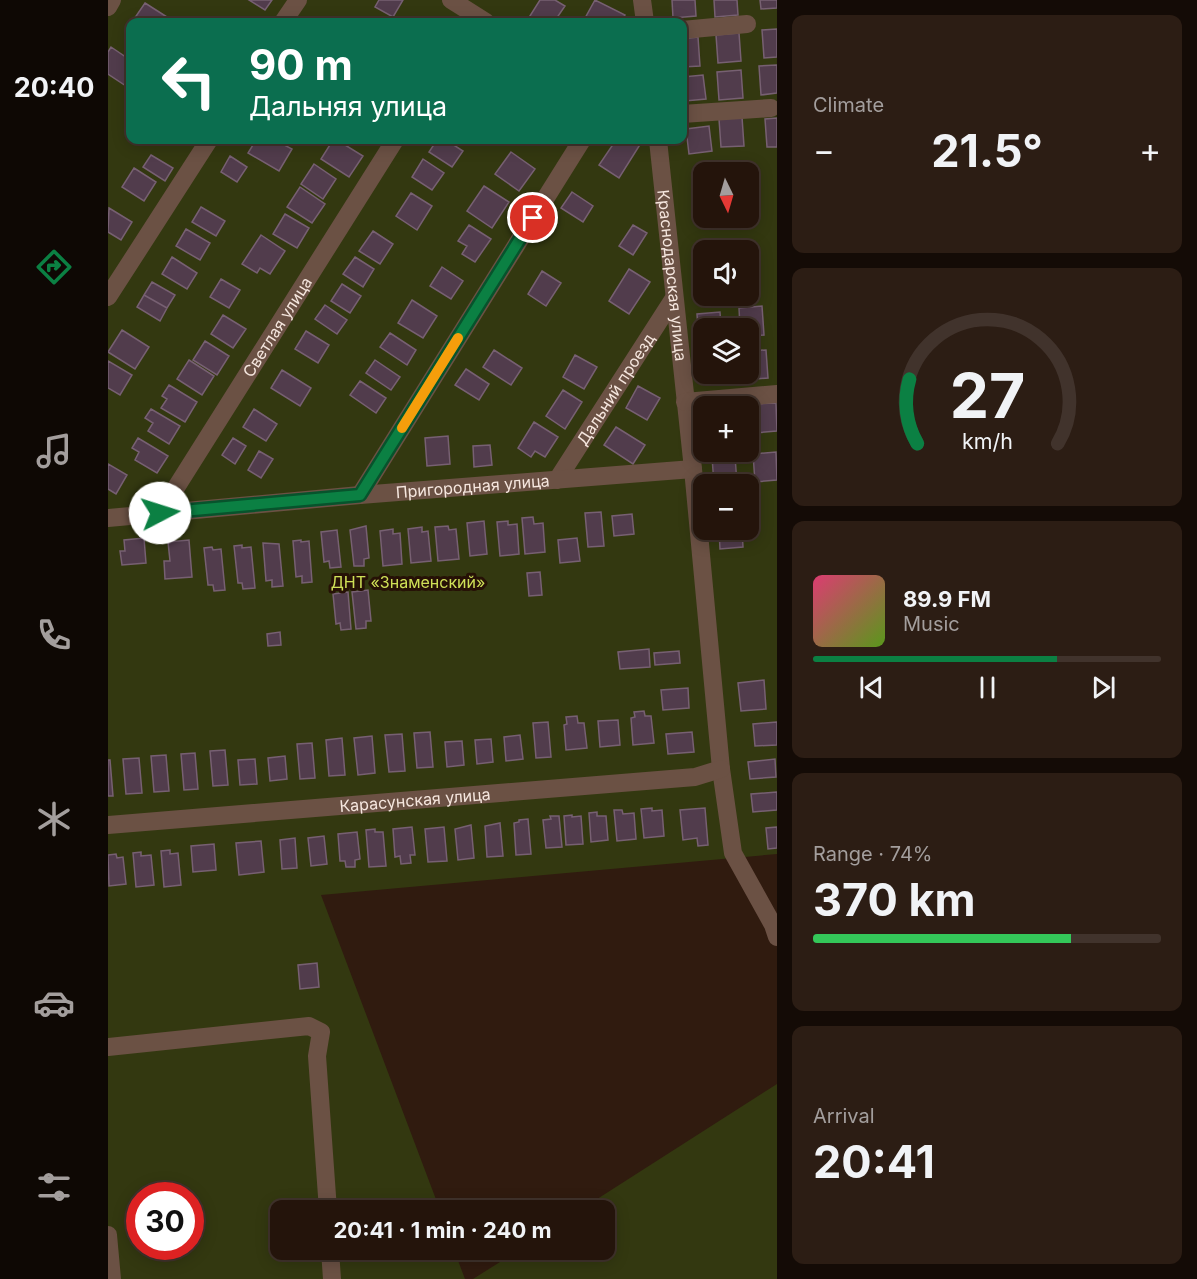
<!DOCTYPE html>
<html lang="en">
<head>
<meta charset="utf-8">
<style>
	body { margin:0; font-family:Inter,sans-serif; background:#2c1d14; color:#f1f3f6; height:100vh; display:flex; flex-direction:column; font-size:22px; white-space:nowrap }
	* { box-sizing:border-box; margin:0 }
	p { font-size:20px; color:#a39e9d }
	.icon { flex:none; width:33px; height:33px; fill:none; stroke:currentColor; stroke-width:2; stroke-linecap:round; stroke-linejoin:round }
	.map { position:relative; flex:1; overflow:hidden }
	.side { display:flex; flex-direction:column; gap:15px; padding:15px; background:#140b06; width:420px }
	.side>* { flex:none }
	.top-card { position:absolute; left:18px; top:18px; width:561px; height:126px; border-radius:12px; box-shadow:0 3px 15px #0003,0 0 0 2px #41332c; background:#0b6e4f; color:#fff; overflow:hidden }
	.needle { width:39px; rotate:175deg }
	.buttons { position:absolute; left:585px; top:162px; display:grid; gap:12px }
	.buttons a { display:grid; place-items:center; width:66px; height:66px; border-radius:12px; background:#24140b; box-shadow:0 3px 15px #0003,0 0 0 2px #41332c; font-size:30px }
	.speed { position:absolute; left:18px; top:1182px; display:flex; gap:12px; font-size:30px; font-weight:700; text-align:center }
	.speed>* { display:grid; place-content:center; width:78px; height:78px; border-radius:50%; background:#24140b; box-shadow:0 3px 15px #0003,0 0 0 2px #41332c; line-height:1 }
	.speed .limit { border:9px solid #d22; background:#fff; color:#111 }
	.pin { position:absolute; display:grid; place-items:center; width:51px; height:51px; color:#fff; margin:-26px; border:3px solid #fff; border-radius:50%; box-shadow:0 2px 6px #0007 }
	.me { position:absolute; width:66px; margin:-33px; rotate:85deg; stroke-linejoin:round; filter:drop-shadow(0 0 4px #0008) }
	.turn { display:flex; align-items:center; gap:21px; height:126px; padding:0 24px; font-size:27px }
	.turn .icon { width:78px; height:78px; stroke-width:2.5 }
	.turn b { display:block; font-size:42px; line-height:51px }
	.big { font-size:45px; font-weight:700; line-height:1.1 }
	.side .tile { flex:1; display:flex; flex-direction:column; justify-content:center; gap:9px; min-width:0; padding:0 21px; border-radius:12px; background:#2c1d14 }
	.side .dial { align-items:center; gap:0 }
	.dial svg { height:156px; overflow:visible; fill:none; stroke:#41332c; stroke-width:7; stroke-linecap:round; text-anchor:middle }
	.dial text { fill:#f1f3f6; stroke:none }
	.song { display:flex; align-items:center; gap:18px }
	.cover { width:72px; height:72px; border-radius:9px; background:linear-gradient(135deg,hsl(340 70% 55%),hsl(90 70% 35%)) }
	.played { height:6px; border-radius:3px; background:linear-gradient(90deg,#0b8043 70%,#41332c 70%) }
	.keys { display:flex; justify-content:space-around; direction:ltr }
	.heat { display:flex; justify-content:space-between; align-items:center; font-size:33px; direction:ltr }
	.charge { height:9px; border-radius:4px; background:linear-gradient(90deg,#34c759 74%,#41332c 0) }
	.trip { position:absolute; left:162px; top:1200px; width:345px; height:60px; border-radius:12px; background:#24140b; box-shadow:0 3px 15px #0003,0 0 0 2px #41332c; font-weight:700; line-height:60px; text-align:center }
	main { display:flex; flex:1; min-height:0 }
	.dock { display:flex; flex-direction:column; width:108px; justify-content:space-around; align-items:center; background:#0e0804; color:#a39e9d }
	.dock .icon { width:42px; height:42px }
	.dock .selected { color:#0b8043 }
	.dock b { font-size:27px; color:#f1f3f6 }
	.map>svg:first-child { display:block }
	.green { fill:#333810; fill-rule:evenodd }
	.building { fill:#513c4c; stroke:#776072; stroke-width:1.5 }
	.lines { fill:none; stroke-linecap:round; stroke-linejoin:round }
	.minor { stroke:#6b5144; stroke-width:18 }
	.route-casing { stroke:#07532c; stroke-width:15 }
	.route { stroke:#0b8043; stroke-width:10 }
	.slow { stroke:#f59e0b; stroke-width:10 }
	.labels { text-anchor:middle; stroke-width:6; stroke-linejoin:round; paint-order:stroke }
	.street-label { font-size:16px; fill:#f5e6de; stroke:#261106 }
	.park-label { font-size:16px; fill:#cfe057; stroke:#261106 }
</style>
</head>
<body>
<main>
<nav class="dock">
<b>20:40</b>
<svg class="icon selected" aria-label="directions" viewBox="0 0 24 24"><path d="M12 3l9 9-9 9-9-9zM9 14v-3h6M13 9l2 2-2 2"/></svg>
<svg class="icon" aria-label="music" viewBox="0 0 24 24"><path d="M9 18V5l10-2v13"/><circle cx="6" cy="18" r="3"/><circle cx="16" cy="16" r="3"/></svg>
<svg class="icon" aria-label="phone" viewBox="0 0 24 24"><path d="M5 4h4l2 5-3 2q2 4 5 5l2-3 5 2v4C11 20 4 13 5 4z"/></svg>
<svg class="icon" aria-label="climate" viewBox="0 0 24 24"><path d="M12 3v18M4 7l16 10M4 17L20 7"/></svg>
<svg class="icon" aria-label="car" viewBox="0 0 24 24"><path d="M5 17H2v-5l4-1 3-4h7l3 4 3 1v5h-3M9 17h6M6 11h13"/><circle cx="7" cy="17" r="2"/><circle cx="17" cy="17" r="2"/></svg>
<svg class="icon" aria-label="filters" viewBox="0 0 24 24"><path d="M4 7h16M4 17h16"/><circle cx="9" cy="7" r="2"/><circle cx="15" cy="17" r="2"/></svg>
</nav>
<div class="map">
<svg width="669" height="1279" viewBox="0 0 669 1279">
	<rect width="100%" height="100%" fill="#301b0f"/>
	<!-- green -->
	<path class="green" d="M0,0h669v854l-456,41 119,315h-160v40h174l11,29h-357zM22,22h552v118h-552zM596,172h44v46h-44zM596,250h44v46h-44zM596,328h44v46h-44zM596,406h44v46h-44zM596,484h44v46h-44zM32,1196h50v50h-50z
		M669,1084v195h-304l46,-29h85v-40h-24z"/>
	<!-- building -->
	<path class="building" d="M141,0h23l-7,10z
		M271,0h24l-10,17 -18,-10z
		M432,0h15l10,6 -11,16h-21l-5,-3z
		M487,0l30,15 -5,7h-32l-4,-2z
		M564,0h23l1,16 -23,2z
		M606,0h23l1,15 -23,2z
		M652,0h17v8l-16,1z
		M37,3l22,14 -4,5h-31z
		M669,29v28l-13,1 -2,-28z
		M631,33l2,28 -23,2 -2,-28z
		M590,37l2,29 -18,1v-28z
		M3,47l19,13v19l-4,7 -18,-12v-22z
		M669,65v28l-16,2 -2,-29z
		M633,70l2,28 -24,2 -2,-28z
		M595,75l3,24 -21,2 -2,-24z
		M634,117l2,29 -23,1 -2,-28z
		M669,118v29h-10l-2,-28z
		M601,126l3,25 -23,3 -3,-25z
		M148,140h19l17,9 -13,22 -31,-18z
		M225,140h4l26,16 -14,21 -28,-18z
		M329,140h9l17,11 -11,16 -23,-15z
		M508,140h19l6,3 -22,35 -20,-13z
		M403,152l24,17 -16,22 -24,-17z
		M43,155l22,13 -8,13 -22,-14z
		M122,156l17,11 -10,15 -16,-10z
		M315,159l21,14 -12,17 -20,-13z
		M206,164l22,15 -13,20 -22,-15z
		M26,168l22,14 -12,19 -22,-14z
		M376,186l25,16 -17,26 -25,-17z
		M192,187l25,17 -13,19 -25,-16z
		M464,192l21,14 -10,16 -22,-14z
		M303,193l21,13 -15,24 -21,-14z
		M93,207l24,14 -9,15 -24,-14z
		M1,208l23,14 -11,18 -13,-8z
		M177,214l24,14 -12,20 -24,-14z
		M361,225l22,14 -16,23 -13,-8 5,-8 -9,-5z
		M525,225l14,8 -14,22 -14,-9z
		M78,229l24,14 -10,17 -24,-14z
		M265,231l20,13 -13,20 -21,-13z
		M153,235l24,16 -15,23 -10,-6 -3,5 -15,-9z
		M64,257l25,16 -10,16 -25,-15z
		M247,257l19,12 -11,18 -20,-13z
		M334,267l21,14 -12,18 -21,-13z
		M521,269l21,13 -21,32 -20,-13z
		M434,271l19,12 -15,23 -18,-12z
		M113,279l19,11 -11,18 -19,-11z
		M44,282l23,13 -8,13 -23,-13z
		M234,284l19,12 -11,17 -19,-12z
		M36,295l23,13 -7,13 -23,-14z
		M304,300l25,16 -14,22 -25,-15z
		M217,305l22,15 -10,14 -22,-15z
		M654,306l2,29 -16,1v-8h-8l-1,-20z
		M612,312l1,16h-17v14h-5l-2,-28z
		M115,315l23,14 -13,19 -22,-14z
		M14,330l27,17 -14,22 -27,-17z
		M198,331l23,14 -11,18 -23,-14z
		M282,333l26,17 -9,15 -27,-18z
		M97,341l24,15 -12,19 -24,-15z
		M386,350l28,18 -11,17 -28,-18z
		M658,350l2,28 -23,2 -1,-6h4v-23z
		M467,355l22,12 -13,22 -21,-12z
		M81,360l25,16 -12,19 -25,-16z
		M267,360l25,17 -9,13 -25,-17z
		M0,361l24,14 -12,20 -12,-7z
		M358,369l23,15 -10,16 -24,-15z
		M174,370l29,18 -11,18 -29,-18z
		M597,374h23l1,7 -24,2z
		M252,381l26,17 -10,15 -26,-18z
		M61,385l28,17 -12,20 -24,-14 6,-9 -5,-3z
		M530,386l22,12 -13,22 -21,-12z
		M455,390l19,12 -17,27 -19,-13z
		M668,403l1,28 -22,2 -2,-29z
		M43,409l29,17 -11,18 -21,-13 5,-8 -8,-5z
		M146,409l23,15 -11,17 -23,-14z
		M426,422l24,15 -13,20 -10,-6 -4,6 -13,-9z
		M508,427l29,18 -12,19 -29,-19z
		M340,436l2,28 -23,2 -2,-28z
		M30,438l30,18 -11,17 -22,-13 4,-8 -7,-4z
		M125,438l13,8 -11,18 -13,-9z
		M382,445l2,20 -18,2 -1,-21z
		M151,451l14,8 -12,19 -13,-8z
		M668,452l1,28 -22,2 -2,-28z
		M627,456l2,28h-23l-2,-27z
		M0,464l19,11 -11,19 -8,-5z
		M493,512l3,34 -16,1 -3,-34z
		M524,514l2,20 -20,2 -2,-20z
		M425,517l1,7 9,-1 2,29 -20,2 -3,-36z
		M376,521l3,33 -17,2 -3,-33z
		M400,521v4l9,-1 2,30 -19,2 -3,-34z
		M258,526l3,32 -5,1v7h-10l-4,-36z
		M340,526l1,4 7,-1 3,30 -21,2 -3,-34z
		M314,527v5l6,-1 3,30 -20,2 -3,-34z
		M285,529v5l7,-1 2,31 -19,2 -3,-35z
		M229,530l4,37 -11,1 -1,-7 -5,1 -3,-30z
		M611,530h23l1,17 -23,2z
		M36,538l2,25 -24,2 -2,-14h5l-1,-11z
		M469,538l3,23 -20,2 -2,-23z
		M81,540l3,37 -27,2 -1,-18h6l-2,-19z
		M193,540v2l8,-1 3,41 -10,1v-7l-6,1 -3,-36z
		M155,543l16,1 4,42 -11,1v-7l-6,1z
		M134,545v3l9,-1 4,41 -12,1 -1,-6h-4l-4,-37z
		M104,547l1,3 8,-1 4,41 -11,1 -1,-6h-5l-4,-37z
		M432,572l2,23 -13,1 -2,-23z
		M260,590l3,31h-5v7l-10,1 -4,-37z
		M240,592l3,37 -10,1 -1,-7 -4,1 -3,-30z
		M172,632l1,13 -13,1 -1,-12z
		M541,649l1,18 -30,2 -2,-17z
		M571,651l1,12 -25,2 -1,-12z
		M656,680l2,29 -25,2 -3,-28z
		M580,688l1,20 -26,2 -2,-20z
		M536,711l1,5h6l3,27 -21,2 -2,-27 4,-1 -1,-5z
		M469,716l1,7h6l3,25 -21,2 -2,-25 3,-1 -1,-7z
		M510,720l2,25 -20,2 -2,-26z
		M440,722l3,35 -15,1 -3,-35z
		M669,722v23l-22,1 -2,-22z
		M322,732l3,35 -16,1 -3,-35z
		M584,732l2,20 -26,2 -2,-20z
		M294,734l3,37 -16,1 -4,-37z
		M412,735l3,24 -17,2 -2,-24z
		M264,736l3,37 -17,2 -4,-37z
		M234,738l3,37 -16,1 -3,-36z
		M383,739l2,23 -16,2 -2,-24z
		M354,741l2,24 -17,2 -2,-25z
		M204,743l3,35 -15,1 -3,-35z
		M117,750l3,35 -15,1 -3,-35z
		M87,753l3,36 -14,1 -3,-36z
		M58,755l3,36 -15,1 -3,-36z
		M177,756l2,23 -17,2 -2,-23z
		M31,758l3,35 -16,1 -3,-35z
		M147,759l2,25 -17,1 -2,-25z
		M667,759l1,18 -26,2 -2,-17z
		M0,760h2l3,36h-5z
		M669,792v18l-24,2 -2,-18z
		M544,808v3l10,-1 2,26 -20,2 -3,-29z
		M597,808l3,37 -10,1 -1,-8 -14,2 -3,-30z
		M506,810h8l1,4 11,-1 2,26 -19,2z
		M489,812v4h9l2,24 -17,2 -2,-29z
		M464,815v2l9,-1 2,28 -17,1 -2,-29z
		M442,816h9l3,31 -16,1 -3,-28 8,-1z
		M420,819l3,35 -15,1 -2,-32 5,-1v-2z
		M392,823l3,33 -16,1 -2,-31z
		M363,825l3,33 -16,2 -3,-31z
		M304,827l3,28h-5l1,8 -10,1 -1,-8 -5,1 -2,-28z
		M336,827l3,34 -19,1 -3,-33z
		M669,827v21l-9,1 -2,-21z
		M267,829v3h8l3,34 -17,1 -3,-37z
		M249,832l3,27 -5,1v7h-9l-1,-6h-5l-2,-27z
		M216,836l3,28 -16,2 -3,-28z
		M187,838l2,30 -15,1 -2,-29z
		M153,841l3,31 -25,3 -3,-32z
		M106,844l2,26 -23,2 -2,-26z
		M62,850v4l8,-1 3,32 -17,2 -3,-36z
		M33,852v4l10,-1 3,30 -18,2 -3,-34z
		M8,854l1,4 6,-1 3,27 -17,2 -1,-31z
		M209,963l2,24 -19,2 -2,-24z"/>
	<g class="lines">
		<!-- minor -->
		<g class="minor">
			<path d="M343,0l35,22"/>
			<path d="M534,0l3,22"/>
			<path d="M0,7l4,-7"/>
			<path d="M175,22l15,-22"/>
			<path d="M574,30l65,-6"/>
			<path d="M574,114l89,-6"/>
			<path id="s1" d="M550,140l35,329 28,300 12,84 40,72 4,12"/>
			<path d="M0,297l101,-157"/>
			<path d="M577,402l92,-8"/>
			<path id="s2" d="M449,480l117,-182"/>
			<path d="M252,495l222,-355"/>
			<path id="s3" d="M52,513l235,-373"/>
			<path id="s4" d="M0,518l252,-23 333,-26"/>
			<path id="s5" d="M0,825l587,-48 26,-8"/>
			<path d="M0,1047l201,-21 12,6 -4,24 11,154"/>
			<path d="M0,1235l4,44"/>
			<path d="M222,1250l2,29"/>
		</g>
	</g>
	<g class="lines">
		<!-- route casing -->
		<g class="route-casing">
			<path id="route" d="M52,513l200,-18 173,-277"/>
		</g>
		<!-- route -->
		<use href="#route" class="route"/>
		<!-- slow -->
		<path class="slow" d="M294,428l56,-90"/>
	</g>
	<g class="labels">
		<!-- street labels -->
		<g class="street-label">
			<text dy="6" stroke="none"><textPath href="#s1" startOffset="136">Краснодарская улица</textPath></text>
			<text dy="6" stroke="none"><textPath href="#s3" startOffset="220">Светлая улица</textPath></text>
			<text dy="6" stroke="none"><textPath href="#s2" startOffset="108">Дальний проезд</textPath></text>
			<text dy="6" stroke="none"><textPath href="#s4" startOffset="366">Пригородная улица</textPath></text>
			<text dy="6" stroke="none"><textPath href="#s5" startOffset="308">Карасунская улица</textPath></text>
		</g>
		<!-- park labels -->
		<g class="park-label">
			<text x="300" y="588">ДНТ «Знаменский»</text>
		</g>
	</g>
</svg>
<div class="buttons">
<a><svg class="needle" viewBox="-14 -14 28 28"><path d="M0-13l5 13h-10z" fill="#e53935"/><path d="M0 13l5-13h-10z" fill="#a39e9d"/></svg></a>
<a><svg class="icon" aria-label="sound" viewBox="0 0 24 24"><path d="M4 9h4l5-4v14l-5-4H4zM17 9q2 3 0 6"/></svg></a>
<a><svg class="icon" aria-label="layers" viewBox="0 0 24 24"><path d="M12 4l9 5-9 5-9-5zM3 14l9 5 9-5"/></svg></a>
<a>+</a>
<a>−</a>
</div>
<div class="speed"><div class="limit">30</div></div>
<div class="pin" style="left:425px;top:218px;background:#d93025"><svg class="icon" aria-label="arrive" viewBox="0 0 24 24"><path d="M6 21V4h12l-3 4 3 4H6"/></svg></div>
<svg class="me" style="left:52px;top:513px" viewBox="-20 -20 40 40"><circle r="19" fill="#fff"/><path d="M0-13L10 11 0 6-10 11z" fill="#0b8043"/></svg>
<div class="trip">20:41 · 1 min · 240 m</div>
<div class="top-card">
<div class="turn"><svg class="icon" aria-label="left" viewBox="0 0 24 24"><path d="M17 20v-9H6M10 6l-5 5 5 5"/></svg><div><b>90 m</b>Дальняя улица</div></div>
</div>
</div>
<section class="side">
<div class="tile"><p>Climate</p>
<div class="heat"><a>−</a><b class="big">21.5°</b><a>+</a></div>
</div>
<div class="tile dial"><svg viewBox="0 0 100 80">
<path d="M14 69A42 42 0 1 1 86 69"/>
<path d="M14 69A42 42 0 0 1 10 36" stroke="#0b8043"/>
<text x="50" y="56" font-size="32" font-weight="700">27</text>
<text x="50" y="72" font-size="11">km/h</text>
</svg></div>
<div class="tile">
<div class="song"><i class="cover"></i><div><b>89.9 FM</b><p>Music</p></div></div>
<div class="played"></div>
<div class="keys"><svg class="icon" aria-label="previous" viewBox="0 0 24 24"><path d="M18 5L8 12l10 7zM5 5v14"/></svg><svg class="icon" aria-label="pause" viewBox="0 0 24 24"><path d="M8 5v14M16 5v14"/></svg><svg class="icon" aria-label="next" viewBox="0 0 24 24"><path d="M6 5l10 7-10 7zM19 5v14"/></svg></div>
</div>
<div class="tile"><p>Range · 74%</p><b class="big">370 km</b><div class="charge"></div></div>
<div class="tile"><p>Arrival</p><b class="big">20:41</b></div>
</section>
</main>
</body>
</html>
